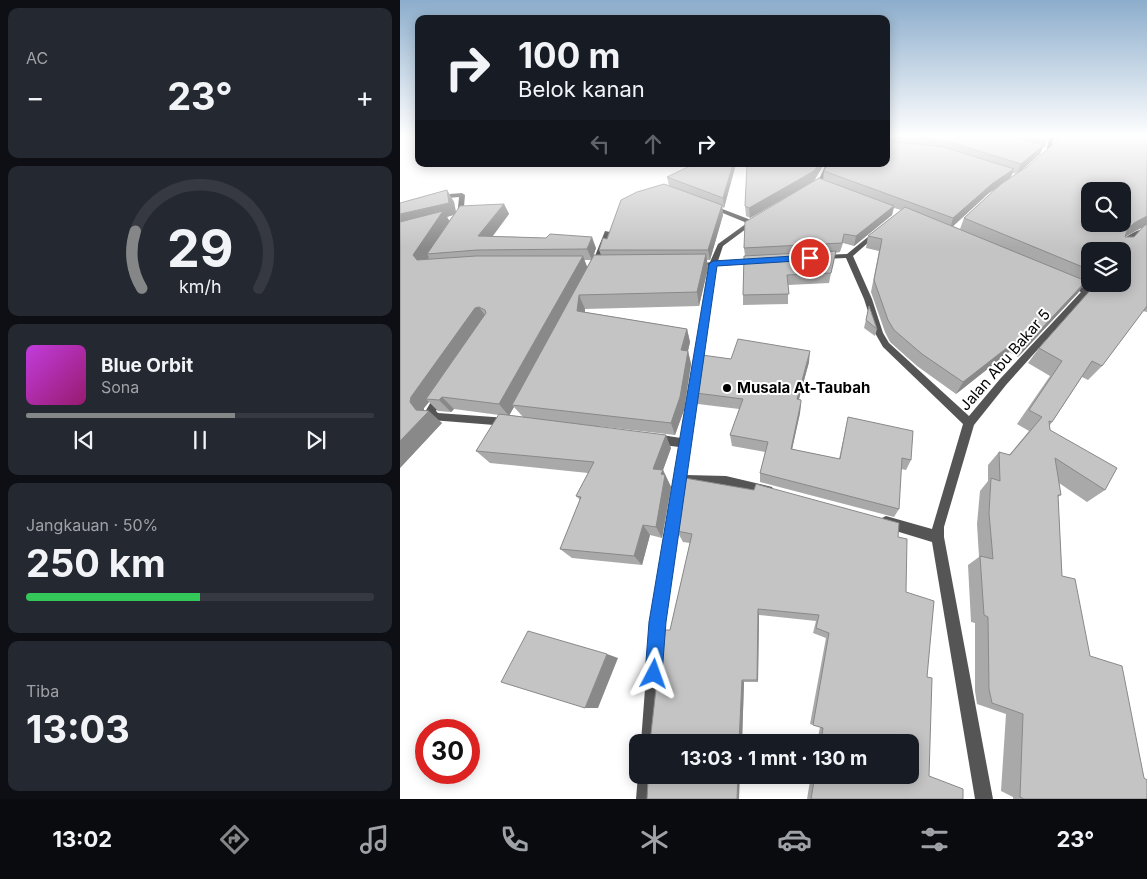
<!DOCTYPE html>
<html lang="id">
<head>
<meta charset="utf-8">
<style>
	body { margin:0; font-family:Inter,sans-serif; background:#242831; color:#f1f3f6; height:100vh; display:flex; flex-direction:column; font-size:19px; white-space:nowrap }
	* { box-sizing:border-box; margin:0 }
	p { font-size:16px; color:#9ea1a6 }
	.icon { flex:none; width:28px; height:28px; fill:none; stroke:currentColor; stroke-width:2; stroke-linecap:round; stroke-linejoin:round }
	.map { position:relative; flex:1; overflow:hidden }
	.sheet { display:flex; flex-direction:column; gap:8px; padding:8px; background:#0d0f14; width:400px }
	.sheet>* { flex:none }
	.top-card { position:absolute; left:15px; top:15px; width:475px; height:152px; border-radius:10px; box-shadow:0 2px 12px #0003; background:#171b24; color:#f1f3f6; overflow:hidden }
	.controls { position:absolute; left:681px; top:182px; display:grid; gap:10px }
	.controls a { display:grid; place-items:center; width:50px; height:50px; border-radius:10px; background:#171b24; box-shadow:0 2px 12px #0003; font-size:25px }
	.speed { position:absolute; left:15px; top:719px; display:flex; gap:10px; font-size:25px; font-weight:700; text-align:center }
	.speed>* { display:grid; place-content:center; width:65px; height:65px; border-radius:50%; background:#171b24; box-shadow:0 2px 12px #0003; line-height:1 }
	.speed .limit { border:8px solid #d22; background:#fff; color:#111 }
	.pin { position:absolute; display:grid; place-items:center; width:42px; height:42px; color:#fff; margin:-21px; border:2px solid #fff; border-radius:50%; box-shadow:0 1px 5px #0007 }
	.me { position:absolute; width:55px; margin:-28px; rotate:4deg; stroke-linejoin:round; filter:drop-shadow(0 0 4px #0008) }
	.turn { display:flex; align-items:center; gap:18px; height:105px; padding:0 20px; font-size:22px }
	.turn .icon { width:65px; height:65px; stroke-width:2.5 }
	.turn b { display:block; font-size:35px; line-height:42px }
	.lanes { display:flex; align-items:center; height:48px; padding:0 20px; background:#0003; justify-content:center; gap:25px; direction:ltr }
	.lanes .off { opacity:.35 }
	.big { font-size:38px; font-weight:700; line-height:1.1 }
	.sheet .card { flex:1; display:flex; flex-direction:column; justify-content:center; gap:8px; min-width:0; padding:0 18px; border-radius:10px; background:#242831 }
	.sheet .dial { align-items:center; gap:0 }
	.dial svg { height:130px; overflow:visible; fill:none; stroke:#363941; stroke-width:7; stroke-linecap:round; text-anchor:middle }
	.dial text { fill:#f1f3f6; stroke:none }
	.song { display:flex; align-items:center; gap:15px }
	.cover { width:60px; height:60px; border-radius:8px; background:linear-gradient(135deg,hsl(290 70% 55%),hsl(320 70% 35%)) }
	.played { height:5px; border-radius:2px; background:linear-gradient(90deg,#858687 60%,#363941 60%) }
	.keys { display:flex; justify-content:space-around; direction:ltr }
	.heat { display:flex; justify-content:space-between; align-items:center; font-size:28px; direction:ltr }
	.charge { height:8px; border-radius:4px; background:linear-gradient(90deg,#34c759 50%,#363941 0) }
	.trip { position:absolute; left:229px; top:734px; width:290px; height:50px; border-radius:10px; background:#171b24; box-shadow:0 2px 12px #0003; font-weight:700; line-height:50px; text-align:center }
	.menu { display:flex; height:80px; justify-content:space-around; align-items:center; background:#090b0e; color:#9ea1a6 }
	.menu .icon { width:35px; height:35px }
	.menu .on { color:#858687 }
	.menu b { font-size:22px; color:#f1f3f6 }
	main { display:flex; flex:1; min-height:0 }
	.map>svg:first-child { display:block }
	.lines { fill:none; stroke-linecap:round; stroke-linejoin:round }
	.street { fill:#555; fill-rule:evenodd }
	.wall { fill:#a9a9a9; fill-rule:evenodd }
	.shaded-wall { fill:#898989 }
	.building { fill:#c4c4c4; stroke:#898989; fill-rule:evenodd }
	.route { fill:#1a73e8; stroke:#114b97 }
	.poi-dot { fill:#000; stroke:#fff; stroke-width:2 }
	.labels { text-anchor:middle; stroke-width:4; stroke-linejoin:round; paint-order:stroke }
	.street-label { font-size:15px; fill:#000; stroke:#fff }
	.poi-label { font-size:15px; font-weight:bold; fill:#000; stroke:#fff; text-anchor:start }
</style>
</head>
<body>
<main>
<section class="sheet">
<div class="card"><p>AC</p>
<div class="heat"><a>−</a><b class="big">23°</b><a>+</a></div>
</div>
<div class="card dial"><svg viewBox="0 0 100 80">
<path d="M14 69A42 42 0 1 1 86 69"/>
<path d="M14 69A42 42 0 0 1 10 34" stroke="#858687"/>
<text x="50" y="56" font-size="32" font-weight="700">29</text>
<text x="50" y="72" font-size="11">km/h</text>
</svg></div>
<div class="card">
<div class="song"><i class="cover"></i><div><b>Blue Orbit</b><p>Sona</p></div></div>
<div class="played"></div>
<div class="keys"><svg class="icon" aria-label="previous" viewBox="0 0 24 24"><path d="M18 5L8 12l10 7zM5 5v14"/></svg><svg class="icon" aria-label="pause" viewBox="0 0 24 24"><path d="M8 5v14M16 5v14"/></svg><svg class="icon" aria-label="next" viewBox="0 0 24 24"><path d="M6 5l10 7-10 7zM19 5v14"/></svg></div>
</div>
<div class="card"><p>Jangkauan · 50%</p><b class="big">250 km</b><div class="charge"></div></div>
<div class="card"><p>Tiba</p><b class="big">13:03</b></div>
</section>
<div class="map">
<svg width="747" height="799" viewBox="0 0 747 799">
	<rect width="100%" height="100%" fill="#fff"/>
	<g class="lines">
		<!-- street -->
		<path class="street" d="M650,136h4l-3,16 -8,7h-4v-2l7,-6z
			M426,164h6c-5,10 -11,24 -24,24v-2l12,-9z
			M62,193l3,2 -2,23 -3,2 -3,-2 2,-21 -22,2 -3,-2 3,-2z
			M308,205h4l39,15 4,-2 3,2 -35,26 -5,15 39,-2 4,2 -4,2 -41,3 -30,209 40,1 42,10 4,1 2,4 -2,4 -4,1 -42,-10 -42,-1 -20,138 -7,119h-16l9,-119 29,-176 -24,-3 -4,-2 -1,-3 1,-3 4,-2 26,4 28,-172 -6,-2 7,-2 8,-18 29,-21 -39,-16z
			M747,228v4l-15,7 -11,12h-6c7,-13 17,-20 32,-23z
			M205,231l5,1 -11,34 -1,2h-6l-1,-2z
			M474,232l5,1 -26,23 19,43 11,34 6,10 80,73 31,-37 81,-87 -15,-6v-4h6l18,9 -84,94 -32,40 -30,102v10l49,262h-18l-43,-257 -46,-14 -4,-2 -2,-4 2,-4 4,-2 46,13 31,-105 -80,-77 -8,-14 -11,-34 -18,-41 -25,1 -4,-2 4,-2 26,-1z
			M40,392l4,1 1,3 -9,15 2,2 69,5 4,1 1,3 -1,3 -4,1 -76,-6 -6,-8 11,-19z
			M238,775h17l-1,24h-18z"/>
	</g>
	<!-- wall -->
	<path class="wall" d="M486,136h164l-5,12 -2,-1 -3,7 -23,20 -4,-1 -3,5 18,-12 26,-22 1,-8h86l6,1v175l-4,-1 -41,55 -14,14 -6,-3 -32,48v5l55,60 -18,12 -28,-19 2,12 -3,2 4,79 28,80 57,143h-134v-2l-12,-6 5,-77 -29,-10 -2,-13v-68l-4,-1 -3,-57 11,-8 -2,-33 3,-33 8,-10v-16l11,-13 10,3 20,-24 -12,-7 33,-48 -22,-13 11,-15 51,-58 -8,-4 -4,7 -60,64 -9,-5 -53,42 -39,-28 -27,-24 -5,-10 -14,-40 8,-41 -13,-3 2,-12 33,-26 -7,-2 -2,7 -38,31 -11,-3 -3,9 -5,1 -6,30 -41,2v19l-45,1v-10l2,-39 -1,-8 79,-68 1,-9zM599,187l-35,31 -4,11 -7,-3 36,-33zM743,227l-9,10h-9v-1zM690,251l32,33h-32z
		M336,164l-12,44 -2,-1 1,8 -13,45h-3l1,8 -9,38 -114,3v3l102,17 3,13 -2,9 3,13 -7,46 -9,25 -78,-9 74,22 -8,22 8,17 -9,51 -12,-3 -8,30 -70,-7 -12,-9 20,-49 -4,-4 12,-23 -98,-10 -14,-12 23,-36 -45,-6 -3,3 -13,-1 -9,-9 -5,6v3l18,12 -42,45v-265l47,-13 7,12 2,9 48,-7 5,10 -16,22 53,2 50,10 -3,9 8,-2 -2,-5 8,-11 62,-53 -2,-9zM53,215l-4,6 -2,-4zM184,260h7l-4,7zM114,407l9,10 -14,-2z
		M347,164h77l-10,17 -64,37 -4,-2 -1,-10z
		M469,306l8,23 -2,7 -11,-8z
		M331,359l78,3 -10,37 2,3 -1,11 -8,36 47,10 9,-42 63,43 -5,10 -5,-1 -2,40 -5,8 -134,-35v-9l5,-21 -33,-6 -2,-11 9,-26 -41,-5 -2,-11z
		M277,531l221,6 8,55 21,85 2,99 34,23h-156l4,-24h99v-33h-93l3,-15 -10,-3 16,-86 -13,-5 3,-12 -57,-6 -1,67h-14l-2,60h-92l7,-61 -2,-1 15,-50 20,-87 -7,-1z"/>
	<!-- shaded-wall -->
	<path class="shaded-wall" d="M644,145l-4,9 -23,20 4,-10z
		M333,164h3l-12,44 -1,-10z
		M419,164h5l-10,17 -64,37 -1,-10z
		M614,169l-4,10 -21,14 -39,36 3,-11 40,-35z
		M47,190l7,12 2,12 -9,3 4,6 -24,31 2,3 -7,10 -9,-12 -13,-27v-14z
		M104,204l5,10 -24,32 -7,-10z
		M322,205l1,10 -13,45 -2,-10z
		M494,206l-2,9 -38,31 2,-10z
		M747,216v11l-6,1 -18,10 4,-8 7,-7z
		M192,237l4,11 -4,12 -5,-11z
		M306,254l2,14 -9,38 -2,-14z
		M183,256l5,13 -76,136 2,2 -5,9 -10,-12z
		M686,281l-8,12 -60,64 8,-12z
		M179,295l6,14 -1,16 -7,-14z
		M79,307l9,12 -62,80 3,3 -5,6v5l5,-2 13,12 -42,45v-27l16,-31 -6,-8 1,-5 64,-89z
		M287,329l3,13 -5,22 -4,-14z
		M617,340l-8,12 -53,42 7,-12z
		M288,351l3,13 -7,46 -9,25 -4,-12z
		M410,351l-1,11 -13,48 1,-11z
		M42,397l12,12 -3,3 -12,-12z
		M401,402l-1,11 -10,46 1,-10z
		M266,435l5,13 -8,22 8,17 -9,51 -6,-11 -3,-58z
		M243,525l7,10 -8,30 -8,-9z
		M358,609l1,6 -1,67 -1,-2z
		M207,654l11,4 -20,50h-13z
		M342,680l2,2 -2,60h-3z
		M338,775h2l-1,24h-2z"/>
	<!-- building -->
	<path class="building" d="M486,136l2,5 56,6 70,22 -21,14 -40,35 -129,-47 5,-7h57z
		M500,136h112l32,9 -23,19 -75,-23z
		M659,136h82l6,1v79l-13,7 -7,7 -2,7h9l10,-11 3,-2v82l-45,60 -10,-5 -40,61 -3,-1 1,9 67,38 -12,22 -50,-32 6,37h-3l4,81 13,3 15,77 32,10 22,112 3,2v19h-123l-4,-2 3,-83 -31,-11 -3,-14 -1,-72 -4,-2 -4,-59 13,3 -4,-46 2,-35 9,3 -1,-29 11,3 32,-38 -13,-7 33,-49 -23,-13 57,-64h26v-33h-32v19l-126,-52 37,-34 27,-18 30,-26zM690,191h32v33h-32z
		M294,164h39l-10,34 -56,-21z
		M347,164h72l-5,7 -65,37 -4,-2z
		M419,178l75,28 -38,30 -12,-2 -2,9 -98,5 1,-26z
		M264,184l58,21 -14,45h-109l4,-12 4,1 14,-39 16,-8z
		M47,190l2,13 -49,11v-11z
		M104,204l-26,32 68,2 4,-4 42,3 -5,12 -110,1 -50,4 33,-48z
		M505,207l181,74 -60,64 -9,-5 -54,42 -41,-28 -28,-24 -6,-10 -14,-40 8,-41 -14,-3z
		M43,211l-30,44 4,5 59,-4h107l-84,148 -57,-7 -3,3 -13,-1 60,-86 -1,-3 -6,-3 -4,1 -64,89 -1,5 6,8 13,1 -29,30v-219z
		M436,251l-5,22 -44,2 2,19 -46,1 1,-39z
		M306,254l-9,38 -118,3 -2,16 110,18 -6,21 7,1 -8,46 -9,26 -159,-18 82,-150z
		M469,306l8,23 -11,-9z
		M338,339l72,12 -13,48 4,1v2l-10,47 49,10 8,-42 65,14 -2,29 -9,-2 -3,51 -139,-36 8,-31 -38,-7 13,-36 -47,-6 6,-38 29,4z
		M99,414l167,21 -13,34 10,1 -2,4 4,1 -9,52 -13,-2 -9,31 -74,-7 21,-52 -5,-1 18,-34 -118,-11z
		M285,478l69,12 2,-6 143,39 -1,14 9,2 -1,53 28,9 -7,76 5,1 -3,98 34,13v10h-152l4,-24h95v-33h-89l2,-14 -10,-3 16,-92 -13,-5 3,-13 -61,-6 -1,71h-15l-3,62h-89l7,-62h-2l8,-50h7l22,-96 -15,-3z
		M128,631l79,23 -22,54 -84,-26z
		M243,775h95l-1,24h-90l1,-19 -5,-2z"/>
	<!-- sky -->
	<linearGradient id="sky" x2="0" y2="1"><stop stop-color="#8cadcc"/><stop offset="0.55" stop-color="#fff"/><stop offset="1" stop-color="#fff" stop-opacity="0"/></linearGradient>
	<rect width="747" height="248" fill="url(#sky)"/>
	<!-- route -->
	<path class="route" d="M410,255l3,1v4l-96,6 -51,356 -4,52 -2,6 -6,3 -6,-3 -3,-6 4,-52 60,-358 4,-3z"/>
	<!-- markers -->
	<circle class="poi-dot" cx="327" cy="388" r="5"/>
	<g class="labels">
		<!-- street labels -->
		<g class="street-label">
			<text transform="translate(605 360) rotate(-49)" y="5">Jalan Abu Bakar 5</text>
		</g>
		<!-- poi labels -->
		<g class="poi-label">
			<text x="337" y="393">Musala At-Taubah</text>
		</g>
	</g>
</svg>
<div class="controls">
<a><svg class="icon" aria-label="search" viewBox="0 0 24 24"><circle cx="10" cy="10" r="6"/><path d="M15 15l6 6"/></svg></a>
<a><svg class="icon" aria-label="layers" viewBox="0 0 24 24"><path d="M12 4l9 5-9 5-9-5zM3 14l9 5 9-5"/></svg></a>
</div>
<div class="speed"><div class="limit">30</div></div>
<div class="pin" style="left:410px;top:258px;background:#d93025"><svg class="icon" aria-label="arrive" viewBox="0 0 24 24"><path d="M6 21V4h12l-3 4 3 4H6"/></svg></div>
<svg class="me" style="left:254px;top:674px" viewBox="-20 -20 40 40"><path d="M0-17L14 15 0 8-14 15z" fill="#1a73e8" stroke="#fff" stroke-width="4"/></svg>
<div class="trip">13:03 · 1 mnt · 130 m</div>
<div class="top-card">
<div class="turn"><svg class="icon" aria-label="right" viewBox="0 0 24 24"><path d="M7 20v-9h11M14 6l5 5-5 5"/></svg><div><b>100 m</b>Belok kanan</div></div>
<div class="lanes"><svg class="icon off" aria-label="left" viewBox="0 0 24 24"><path d="M17 20v-9H6M10 6l-5 5 5 5"/></svg><svg class="icon off" aria-label="ahead" viewBox="0 0 24 24"><path d="M12 20V5M6 11l6-6 6 6"/></svg><svg class="icon" aria-label="right" viewBox="0 0 24 24"><path d="M7 20v-9h11M14 6l5 5-5 5"/></svg></div>
</div>
</div>
</main>
<nav class="menu">
<b>13:02</b>
<svg class="icon on" aria-label="directions" viewBox="0 0 24 24"><path d="M12 3l9 9-9 9-9-9zM9 14v-3h6M13 9l2 2-2 2"/></svg>
<svg class="icon" aria-label="music" viewBox="0 0 24 24"><path d="M9 18V5l10-2v13"/><circle cx="6" cy="18" r="3"/><circle cx="16" cy="16" r="3"/></svg>
<svg class="icon" aria-label="phone" viewBox="0 0 24 24"><path d="M5 4h4l2 5-3 2q2 4 5 5l2-3 5 2v4C11 20 4 13 5 4z"/></svg>
<svg class="icon" aria-label="climate" viewBox="0 0 24 24"><path d="M12 3v18M4 7l16 10M4 17L20 7"/></svg>
<svg class="icon" aria-label="car" viewBox="0 0 24 24"><path d="M5 17H2v-5l4-1 3-4h7l3 4 3 1v5h-3M9 17h6M6 11h13"/><circle cx="7" cy="17" r="2"/><circle cx="17" cy="17" r="2"/></svg>
<svg class="icon" aria-label="filters" viewBox="0 0 24 24"><path d="M4 7h16M4 17h16"/><circle cx="9" cy="7" r="2"/><circle cx="15" cy="17" r="2"/></svg>
<b>23°</b>
</nav>
</body>
</html>
